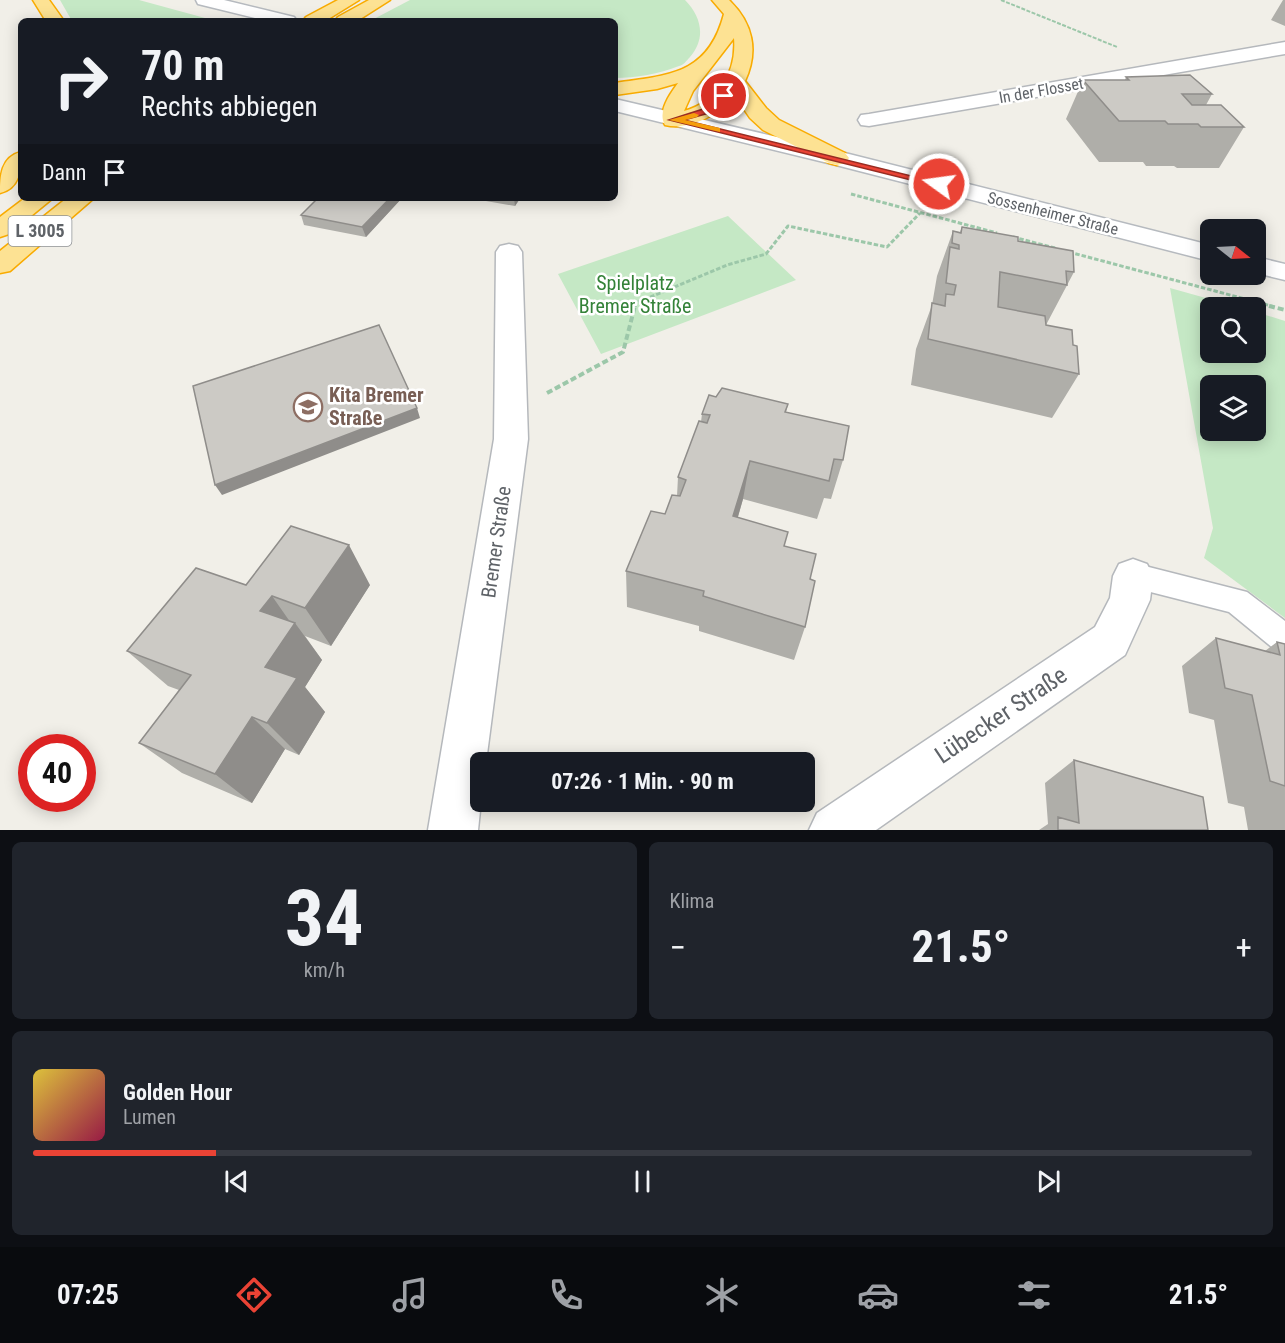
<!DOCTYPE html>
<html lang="de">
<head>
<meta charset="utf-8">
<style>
	body { margin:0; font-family:"Roboto Condensed",sans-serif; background:#20242c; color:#f1f3f6; height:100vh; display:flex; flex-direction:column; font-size:22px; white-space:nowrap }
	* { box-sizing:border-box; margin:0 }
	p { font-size:20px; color:#9ea1a6 }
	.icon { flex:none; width:33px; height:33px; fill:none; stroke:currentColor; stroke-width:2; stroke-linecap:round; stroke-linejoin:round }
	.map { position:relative; height:830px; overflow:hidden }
	.panel { display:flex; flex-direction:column; gap:12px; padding:12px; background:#0d0f14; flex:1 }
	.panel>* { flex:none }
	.banner { position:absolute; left:18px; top:18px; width:600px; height:183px; border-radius:9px; box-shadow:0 3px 15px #0003; background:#171b24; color:#f1f3f6; overflow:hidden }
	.needle { width:39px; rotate:108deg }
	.fabs { position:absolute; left:1200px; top:219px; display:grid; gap:12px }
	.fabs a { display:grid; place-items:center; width:66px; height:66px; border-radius:9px; background:#171b24; box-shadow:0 3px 15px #0003; font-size:30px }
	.speed { position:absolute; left:18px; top:734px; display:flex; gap:12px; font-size:30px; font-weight:700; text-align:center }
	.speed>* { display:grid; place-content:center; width:78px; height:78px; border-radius:50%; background:#171b24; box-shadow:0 3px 15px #0003; line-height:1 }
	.speed .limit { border:9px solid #d22; background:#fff; color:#111 }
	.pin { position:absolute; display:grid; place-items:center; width:51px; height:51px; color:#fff; margin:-26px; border:3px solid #fff; border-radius:50%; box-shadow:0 2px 6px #0007 }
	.me { position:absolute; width:66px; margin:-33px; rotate:284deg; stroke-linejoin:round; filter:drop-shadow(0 0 4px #0008) }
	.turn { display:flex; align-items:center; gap:21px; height:126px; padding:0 24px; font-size:27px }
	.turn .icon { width:78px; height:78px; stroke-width:2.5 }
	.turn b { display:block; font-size:42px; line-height:51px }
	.then { display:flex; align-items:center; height:57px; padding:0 24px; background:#0003; gap:12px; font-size:22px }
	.big { font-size:45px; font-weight:700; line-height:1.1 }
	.panel .widget { flex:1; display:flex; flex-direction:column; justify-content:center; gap:9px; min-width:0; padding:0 21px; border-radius:9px; background:#20242c }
	.panel .dial { align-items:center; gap:0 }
	.dial b { font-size:78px; line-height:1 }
	.song { display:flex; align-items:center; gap:18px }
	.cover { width:72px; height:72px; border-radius:9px; background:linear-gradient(135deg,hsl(50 70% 55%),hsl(340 70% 35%)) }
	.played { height:6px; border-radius:3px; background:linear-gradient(90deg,#ea4335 15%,#363941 15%) }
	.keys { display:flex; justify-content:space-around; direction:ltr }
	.heat { display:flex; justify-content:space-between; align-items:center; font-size:33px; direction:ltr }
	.panel .tiles { flex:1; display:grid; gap:12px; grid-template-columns:1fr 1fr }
	.widget:last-child { grid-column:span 2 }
	.trip { position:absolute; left:470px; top:752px; width:345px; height:60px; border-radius:9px; background:#171b24; box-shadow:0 3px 15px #0003; font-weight:700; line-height:60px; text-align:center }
	.dock { display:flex; height:96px; justify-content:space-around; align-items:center; background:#090b0e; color:#9ea1a6 }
	.dock .icon { width:42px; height:42px }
	.dock .on { color:#ea4335 }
	.dock b { font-size:27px; color:#f1f3f6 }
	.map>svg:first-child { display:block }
	.green { fill:#c5e8c5; fill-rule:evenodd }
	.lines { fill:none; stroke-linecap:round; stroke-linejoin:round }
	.lane-casing { stroke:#b5b8bc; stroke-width:3 }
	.street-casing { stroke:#b5b8bc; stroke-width:3 }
	.secondary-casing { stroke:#b6babf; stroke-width:3 }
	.highway-casing { stroke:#f9ab00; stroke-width:3 }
	.path-far2 { stroke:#9cc7a9; stroke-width:2; stroke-dasharray:4 1.5; stroke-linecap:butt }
	.path-far1 { stroke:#9cc7a9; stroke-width:3; stroke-dasharray:4.5 2; stroke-linecap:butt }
	.path { stroke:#9cc7a9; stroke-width:4; stroke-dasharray:6 3; stroke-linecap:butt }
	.lane { fill:#fff; fill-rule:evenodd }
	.street { fill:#fff; fill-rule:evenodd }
	.secondary { fill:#fff; fill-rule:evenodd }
	.highway { fill:#fde293; fill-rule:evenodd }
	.wall { fill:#afaea9 }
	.shaded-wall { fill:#8f8d8a }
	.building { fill:#cccac5; stroke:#8f8d8a; stroke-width:1.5 }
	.route { fill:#ea4335; stroke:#982c22; stroke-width:1.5 }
	.slow { fill:#f59e0b }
	.labels { text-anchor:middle; stroke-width:5; stroke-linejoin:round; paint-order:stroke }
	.far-street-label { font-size:16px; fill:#5f6368; stroke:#fff }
	.shield { fill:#fff; stroke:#8f9295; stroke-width:1.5 }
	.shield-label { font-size:18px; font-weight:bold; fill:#5f6368 }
	.park-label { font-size:20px; fill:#348238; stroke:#fff }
	.education-label { font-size:20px; font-weight:bold; fill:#785e54; stroke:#fff; text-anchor:start }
	.street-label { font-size:20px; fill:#5f6368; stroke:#fff }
	.near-street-label { font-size:24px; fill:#5f6368; stroke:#fff }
</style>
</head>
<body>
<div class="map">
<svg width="1285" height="830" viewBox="0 0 1285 830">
	<rect width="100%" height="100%" fill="#f1efe8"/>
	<!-- green -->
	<path class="green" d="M60,0h79l77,21h-144z
		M410,0h275c17,17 21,39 5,57 -4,4 -6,8 -11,9 -20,8 -43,12 -64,12v-57h-245z
		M728,216l68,64 -195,74 -43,-80z
		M1170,288l68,19 -28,1v44h46v-40l29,9v297l-81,-60 9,-30zM1210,386h46v44h-46z"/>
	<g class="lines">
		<!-- lane casing -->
		<g class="lane-casing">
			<path id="lane" d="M1133,563l114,29 38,29v32l-11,-4 -45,-37 -106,-27 -4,-9 4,-9z"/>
		</g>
		<!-- street casing -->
		<g class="street-casing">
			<path id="street" d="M1285,42v12l-416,72 -8,-1 -3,-5 3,-5 8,-1z
				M509,244l9,2 4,6 6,187 -42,323h-6l1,39 -3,29h-50l66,-391 2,-187 4,-6z
				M1133,559l14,5 6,12 -3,24 -25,55 -249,175h-67l8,-17 278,-186 15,-29 3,-22 6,-12z"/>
		</g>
		<!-- secondary casing -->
		<g class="secondary-casing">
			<path id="secondary" d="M196,0h28l70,17 3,4h-30l-69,-17z
				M615,99l222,52 373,94v16l-378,-97 -217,-53z
				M1256,257l29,7v16l-29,-7z"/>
		</g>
		<!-- highway casing -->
		<g class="highway-casing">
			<path id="highway" d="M33,0h16l15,21h-18z
				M338,0h21l-34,21h-22l3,-4z
				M369,0h21l-33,21h-22l3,-4z
				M712,0h17c24,23 30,51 16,81l21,27 13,12 66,33 4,5 -4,5 -8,2 -8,-2 -66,-33 -13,-12 -15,-22c-16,18 -45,35 -70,29 -8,-13 5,-31 13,-42l-21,6 -42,6v-12c54,-8 93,-8 109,-69zM734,38c3,35 -16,63 -50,73l9,-20z
				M21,152c0,18 -1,36 -21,41 0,-17 1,-36 21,-41z
				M25,198h28l-44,36 -9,3v-20z
				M67,198h27l-84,73 -10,2v-22z"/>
		</g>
		<!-- path-far2 -->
		<path class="path-far2" d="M1001,0l116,47"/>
		<!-- path-far1 -->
		<path class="path-far1" d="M851,194l146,39
			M1013,237l42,11
			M1069,252l206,55
			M635,307l1,-4 91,-38 39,-11 22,-28 99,21 33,-34"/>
		<!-- path -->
		<path class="path" d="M1269,306l16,4
			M547,393l76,-41 12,-46"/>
		<!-- lane -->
		<use href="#lane" class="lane"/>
		<!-- street -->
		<use href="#street" class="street"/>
		<!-- secondary -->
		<use href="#secondary" class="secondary"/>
		<!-- highway -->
		<use href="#highway" class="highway"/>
	</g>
	<!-- wall -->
	<path class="wall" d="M1283,0h2v26l-14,-6z
		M1126,77l86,17 -6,11 38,22 -25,41h-42l-3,-2h-28l-3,-4h-44l-33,-43 17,-39h42z
		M402,198l-36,39 -62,-12 -3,-10z
		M469,198h67l-2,3 -14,-2 -5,7z
		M962,227l56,14 56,31 -28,53 27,20 6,29 -27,44 -141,-33 5,-36 16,-44 5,-29 16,-45 7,1z
		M716,397l72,7 -2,8 57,48 -12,39 -7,-1 -7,21 -74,-20 -5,18 46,29 26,33 -5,48 -11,33 -95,-29v-5l-72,-19 -1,-36 51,-75 1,-19 23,-55 1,-8z
		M246,585h124l-39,61 -26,-10 17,24 -17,27 20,25 -26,43 -14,-6 -33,54 -70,-30 -43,-30 40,-53 -11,-4 -41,-35z
		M1216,638l49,13 12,-9 8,2v186h-37l-4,-23 -16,-4 -14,-83 -25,-7 -7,-47z
		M1074,760l134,70h-169l9,-6 -3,-41z"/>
	<!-- shaded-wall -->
	<path class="shaded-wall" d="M390,198h12l-36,39 -4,-10z
		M514,198h6l-5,8z
		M417,408l3,10 -198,77 -7,-10z
		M750,461l-7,38 -16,55 6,-38z
		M349,545l21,40 -39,61 -26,-38z
		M272,596l21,30 2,-3 27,37 -17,27 20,25 -26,43 -32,-32 -2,-56 -5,-56z
		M252,717l33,32 -33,54 -37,-29z"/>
	<!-- building -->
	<path class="building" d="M1190,75l22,19h-30l10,11h29l23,22h-43l-3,-3h-30l-3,-3h-46l-36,-41h46l-3,-3z
		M318,198h72l-28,29 -61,-12z
		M962,227l56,10v4l55,10 1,21 -8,-1 1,14 -67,-13 -2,35 47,9 1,9 26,5 1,15 4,1 2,28 -151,-35 4,-36 13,3 1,-12 8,1 2,-10 -10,-2 4,-36 9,2v-4l-7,-2 1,-12 8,2z
		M379,325l38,83 -202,77 -22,-99z
		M722,388l66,16 -3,8 64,14 -6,34 -9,-1 -5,22 -79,-20 -17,55 55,16 -4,14 32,8 -6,25 5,2 -10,46 -102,-31 1,-5 -78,-20 25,-60 14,3 7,-19 8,1 6,-16 -8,-3 21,-56 8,2 3,-8 -8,-1 7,-19 7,2z
		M291,526l58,19 -44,63 -33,-12 -12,15 35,12 -30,44 32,11 -30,45 -15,-6 -37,57 -76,-31 52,-68 -64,-24 69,-83 50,17z
		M1216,638l64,17 -3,-13 8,2v142l-15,-5 -18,-86 -27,-7z
		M1074,760l129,37 5,33h-150v-13l21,6z"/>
	<!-- route -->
	<path class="route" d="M721,94l8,2 -20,17 -25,7 260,64 -5,3 -270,-67 34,-11z"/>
	<!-- slow -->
	<path class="slow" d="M694,113l5,2 -2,2 -12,3 35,8v4l-51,-12z"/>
	<!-- icons -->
	<defs>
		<g id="school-ring" transform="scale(1.5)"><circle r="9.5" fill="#fff" stroke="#8d6e63" stroke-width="1.5"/><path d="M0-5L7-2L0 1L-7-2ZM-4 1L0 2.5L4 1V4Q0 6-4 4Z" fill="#8d6e63"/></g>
	</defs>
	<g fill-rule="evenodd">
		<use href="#school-ring" x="308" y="407"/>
	</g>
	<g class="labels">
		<!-- far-street labels -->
		<g class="far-street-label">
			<text transform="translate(1041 90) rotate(-10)" y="6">In der Flosset</text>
			<text transform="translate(1053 213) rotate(14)" y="6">Sossenheimer Straße</text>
		</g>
		<!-- shield labels -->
		<rect class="shield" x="8.5" y="216" width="63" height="30" rx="4.5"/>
		<g class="shield-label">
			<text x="40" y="237">L 3005</text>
		</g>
		<!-- park labels -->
		<g class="park-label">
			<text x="635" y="290">Spielplatz<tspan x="635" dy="23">Bremer Straße</tspan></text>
		</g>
		<!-- education labels -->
		<g class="education-label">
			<text x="329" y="402">Kita Bremer<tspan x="329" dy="23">Straße</tspan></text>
		</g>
		<!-- street labels -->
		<g class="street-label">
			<text transform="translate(496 542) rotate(-82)" y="7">Bremer Straße</text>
		</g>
		<!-- near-street labels -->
		<g class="near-street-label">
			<text transform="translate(1001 715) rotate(-34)" y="8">Lübecker Straße</text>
		</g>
	</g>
</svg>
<div class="fabs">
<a><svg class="needle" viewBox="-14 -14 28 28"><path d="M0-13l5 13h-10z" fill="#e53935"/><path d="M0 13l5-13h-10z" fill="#9ea1a6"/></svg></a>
<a><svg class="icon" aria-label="search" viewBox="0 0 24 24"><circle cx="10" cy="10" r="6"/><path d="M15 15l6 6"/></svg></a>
<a><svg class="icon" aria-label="layers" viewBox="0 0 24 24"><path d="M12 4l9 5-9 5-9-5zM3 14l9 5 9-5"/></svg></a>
</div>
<div class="speed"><div class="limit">40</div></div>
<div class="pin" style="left:724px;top:96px;background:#d93025"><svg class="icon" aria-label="arrive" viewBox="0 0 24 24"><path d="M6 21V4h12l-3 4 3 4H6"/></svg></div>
<svg class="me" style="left:939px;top:184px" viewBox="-20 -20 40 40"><circle r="17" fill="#ea4335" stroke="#fff" stroke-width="3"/><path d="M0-11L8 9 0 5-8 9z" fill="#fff"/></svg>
<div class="trip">07:26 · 1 Min. · 90 m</div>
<div class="banner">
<div class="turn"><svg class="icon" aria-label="right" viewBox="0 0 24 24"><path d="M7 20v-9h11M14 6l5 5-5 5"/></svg><div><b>70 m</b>Rechts abbiegen</div></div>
<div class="then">Dann<svg class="icon" aria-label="arrive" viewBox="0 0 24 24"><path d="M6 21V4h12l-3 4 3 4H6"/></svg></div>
</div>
</div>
<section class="panel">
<div class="tiles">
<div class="widget dial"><b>34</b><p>km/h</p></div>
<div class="widget"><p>Klima</p>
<div class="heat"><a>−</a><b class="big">21.5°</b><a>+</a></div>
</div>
<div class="widget">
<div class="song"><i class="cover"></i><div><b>Golden Hour</b><p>Lumen</p></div></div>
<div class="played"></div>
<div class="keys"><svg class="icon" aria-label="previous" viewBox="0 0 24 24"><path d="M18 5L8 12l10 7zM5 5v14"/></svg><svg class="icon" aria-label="pause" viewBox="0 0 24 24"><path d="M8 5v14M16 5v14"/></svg><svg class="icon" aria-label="next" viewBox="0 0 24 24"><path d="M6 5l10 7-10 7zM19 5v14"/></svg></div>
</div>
</div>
</section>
<nav class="dock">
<b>07:25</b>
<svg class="icon on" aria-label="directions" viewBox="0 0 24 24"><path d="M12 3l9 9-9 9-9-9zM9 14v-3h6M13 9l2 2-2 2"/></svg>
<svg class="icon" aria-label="music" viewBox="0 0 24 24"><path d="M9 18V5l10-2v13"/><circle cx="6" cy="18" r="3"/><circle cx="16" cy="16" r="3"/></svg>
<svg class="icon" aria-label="phone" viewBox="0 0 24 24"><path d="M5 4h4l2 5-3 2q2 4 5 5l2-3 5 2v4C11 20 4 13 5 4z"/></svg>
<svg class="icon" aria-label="climate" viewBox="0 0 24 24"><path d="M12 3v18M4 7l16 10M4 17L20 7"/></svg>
<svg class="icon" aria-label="car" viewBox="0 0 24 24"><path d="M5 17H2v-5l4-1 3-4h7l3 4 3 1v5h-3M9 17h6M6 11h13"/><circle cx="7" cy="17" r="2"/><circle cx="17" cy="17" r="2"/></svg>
<svg class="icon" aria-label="filters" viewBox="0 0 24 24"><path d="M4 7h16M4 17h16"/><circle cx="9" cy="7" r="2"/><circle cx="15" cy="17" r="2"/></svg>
<b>21.5°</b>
</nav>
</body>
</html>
